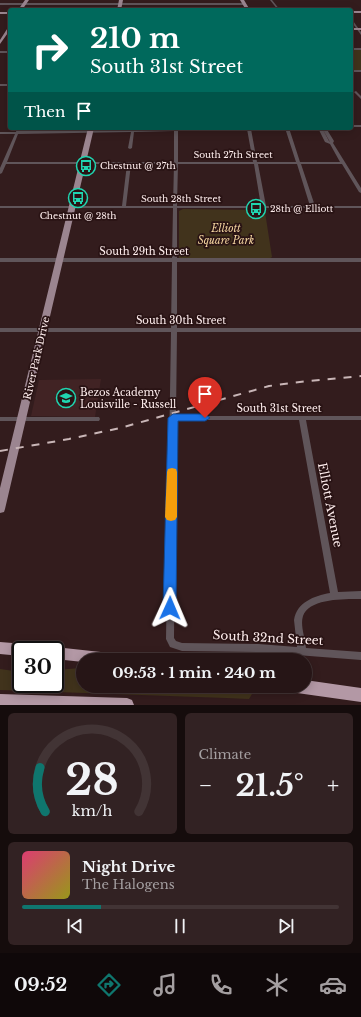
<!DOCTYPE html>
<html lang="en">
<head>
<meta charset="utf-8">
<style>
	body { margin:0; font-family:"Libre Baskerville",serif; background:#322223; color:#f1f3f6; height:100vh; display:flex; flex-direction:column; font-size:15px; white-space:nowrap }
	* { box-sizing:border-box; margin:0 }
	p { font-size:13px; color:#a49fa1 }
	.icon { flex:none; width:22px; height:22px; fill:none; stroke:currentColor; stroke-width:2; stroke-linecap:round; stroke-linejoin:round }
	.map { position:relative; height:705px; overflow:hidden }
	.panel { display:flex; flex-direction:column; gap:8px; padding:8px; background:#150c0c; flex:1 }
	.panel>* { flex:none }
	.top-card { position:absolute; left:8px; top:8px; width:345px; height:122px; border-radius:4px; box-shadow:0 2px 10px #0003,0 0 0 1px #423435; background:#00695c; color:#fff; overflow:hidden }
	.speed { position:absolute; left:12px; top:641px; display:flex; gap:8px; font-size:20px; font-weight:700; text-align:center }
	.speed>* { display:grid; place-content:center; width:52px; height:52px; border-radius:50%; background:#261516; box-shadow:0 2px 10px #0003,0 0 0 1px #423435; line-height:1 }
	.speed .limit { border:2px solid #111; border-radius:6px; background:#fff; color:#111 }
	.pin { position:absolute; display:grid; place-items:center; width:34px; height:34px; color:#fff; margin:-41px -17px; border-radius:50% 50% 50% 0; rotate:-45deg; box-shadow:0 0 4px #0007 }
	.pin .icon { rotate:45deg }
	.me { position:absolute; width:44px; margin:-22px; rotate:1deg; stroke-linejoin:round; filter:drop-shadow(0 0 3px #0008) }
	.turn { display:flex; align-items:center; gap:14px; height:84px; padding:0 16px; font-size:18px }
	.turn .icon { width:52px; height:52px; stroke-width:2.5 }
	.turn b { display:block; font-size:28px; line-height:34px }
	.then { display:flex; align-items:center; height:38px; padding:0 16px; background:#0003; gap:8px; font-size:15px }
	.big { font-size:30px; font-weight:700; line-height:1.1 }
	.panel .card { flex:1; display:flex; flex-direction:column; justify-content:center; gap:6px; min-width:0; padding:0 14px; border-radius:6px; background:#322223 }
	.panel .dial { align-items:center; gap:0 }
	.dial svg { height:104px; overflow:visible; fill:none; stroke:#423435; stroke-width:7; stroke-linecap:round; text-anchor:middle }
	.dial text { fill:#f1f3f6; stroke:none }
	.song { display:flex; align-items:center; gap:12px }
	.cover { width:48px; height:48px; border-radius:6px; background:linear-gradient(135deg,hsl(340 70% 55%),hsl(60 70% 35%)) }
	.played { height:4px; border-radius:2px; background:linear-gradient(90deg,#0f766e 25%,#423435 25%) }
	.keys { display:flex; justify-content:space-around; direction:ltr }
	.heat { display:flex; justify-content:space-between; align-items:center; font-size:22px; direction:ltr }
	.panel .tiles { flex:1; display:grid; gap:8px; grid-template-columns:1fr 1fr }
	.card:last-child { grid-column:span 2 }
	.trip { position:absolute; left:76px; top:653px; width:236px; height:40px; border-radius:20px; background:#261516; box-shadow:0 2px 10px #0003,0 0 0 1px #423435; font-weight:700; line-height:40px; text-align:center }
	.dock { display:flex; height:64px; justify-content:space-around; align-items:center; background:#0f0809; color:#a49fa1 }
	.dock .icon { width:28px; height:28px }
	.dock .active { color:#0f766e }
	.dock b { font-size:18px; color:#f1f3f6 }
	.map>svg:first-child { display:block }
	.built { fill:#412324 }
	.green { fill:#41331c }
	.lines { fill:none; stroke-linecap:round; stroke-linejoin:round }
	.minor { fill:#60555a; fill-rule:evenodd }
	.major { fill:#9b8590; fill-rule:evenodd }
	.highway { fill:#b398a5; fill-rule:evenodd }
	.rail { stroke:#c9b6b7; stroke-width:2; stroke-dasharray:8 8; stroke-linecap:butt }
	.route { fill:#1a73e8; stroke:#114b97 }
	.slow { fill:#f59e0b }
	.labels { text-anchor:middle; stroke-width:3.5; stroke-linejoin:round; paint-order:stroke }
	.far-street-label { font-size:9px; fill:#feeded; stroke:#291314 }
	.far-poi-label { font-size:9px; fill:#feeded; stroke:#291314; text-anchor:start }
	.park-label { font-size:10px; font-style:italic; fill:#f5d6a1; stroke:#291314 }
	.street-label { font-size:10px; fill:#feeded; stroke:#291314 }
	.poi-label { font-size:10px; fill:#feeded; stroke:#291314; text-anchor:start }
	.near-street-label { font-size:12px; fill:#feeded; stroke:#291314 }
</style>
</head>
<body>
<div class="map">
<svg width="361" height="705" viewBox="0 0 361 705">
	<rect width="100%" height="100%" fill="#331c1d"/>
	<!-- built -->
	<path class="built" d="M101,379l-6,38 -64,-1 8,-36z"/>
	<!-- green -->
	<path class="green" d="M351,50h10v20h-10z
		M183,209l80,1 2,2 7,45 -3,2h-90v-48z
		M81,668h2v18h117l52,8 -3,5 -23,-1 -226,-8v-21l21,3v12h34v-14z"/>
	<g class="lines">
		<!-- minor -->
		<path class="minor" d="M270,0h2l8,10h-2z
			M0,3h244l1,1 -1,1h-244z
			M351,18l10,14v3l-10,-14z
			M351,48h10v2h-10z
			M0,51h10v2h-10z
			M351,70h10v2h-10z
			M0,84h10v2h-10z
			M356,91l5,5v3l-7,-7z
			M351,125h10v2h-10z
			M17,128h4l-2,3 112,-2v-1h4v1l39,-1h89l-2,1h-10l6,33h39l-11,-34h4l11,34h40l-10,-18 -5,-2 -7,-14h4l7,13 1,1 -8,-14h4l8,13 -1,2 28,45v5l-2,-1 -17,-28h-41l14,42h46v2h-184v50h184v4h-184v66h184v4h-184l-1,84h185v4h-55l32,172 23,-1v8c-15,0 -52,-1 -58,17 -3,9 2,22 3,32l55,4v8l-103,-8 -76,-1 -12,-4 -4,-8 5,-307h-171v-4h171l1,-66h-172v-4h172l1,-50h-173v-2h122l5,-42h-121l-4,9 -2,1v-6l15,-34h-15v-2h16zM247,129l6,33h-75v-31zM174,131v31h-167l11,-28 113,-2 -3,16 2,1 2,-1 2,-16zM131,164h43l-1,42h-47zM178,164h76l7,42h-84zM258,164h39l13,42h-44zM176,420h123l31,173c-16,3 -33,9 -36,27l3,27 -39,-3 -76,-1 -6,-2 -2,-3z
			M0,417h99l1,2 -1,2h-99z"/>
		<!-- major -->
		<path class="major" d="M25,0h4l-7,10h-4z
			M119,0h4l-2,10h-4z
			M240,0h4l6,10h-4z
			M351,11h10v2h-10z
			M0,12h10v2h-10z
			M9,26h1v4l-10,14v-4z
			M351,28h10v2h-10z
			M88,128h6l-89,381 -1,3 -4,1v-25z"/>
		<!-- highway -->
		<path class="highway" d="M0,642l25,2 5,2 2,4h-11v6l-21,-2z
			M55,647l64,7 5,2 2,4h-43v2l-28,-3v-9h-5z
			M305,680l56,8v14l-64,-9 -5,-2 -2,-5h15z
			M0,694l127,4 5,2 2,5h-134z"/>
		<!-- rail -->
		<path class="rail" d="M0,451l69,-12 51,-11 149,-42 39,-5 53,-5"/>
	</g>
	<!-- route -->
	<path class="route" d="M173,414h32l5,4 -5,3h-27l-2,187 -2,4 -4,2 -5,-2 -2,-4 5,-190z"/>
	<!-- slow -->
	<path class="slow" d="M172,468l4,1 1,3v45l-2,3 -4,1 -4,-1 -2,-3 2,-45 1,-3z"/>
	<!-- icons -->
	<defs>
		<g id="bus-ring" transform="scale(1)"><circle r="9.5" fill="#291314" stroke="#20d5b0" stroke-width="1.5"/><path d="M-5-6H5V4H4V6H2V4H-2V6H-4V4H-5ZM-3.5-4V0h7V-4ZM-3.5 1.2v1.5H-2V1.2ZM2 1.2v1.5H3.5V1.2Z" fill="#20d5b0"/></g>
		<g id="school-ring" transform="scale(1)"><circle r="9.5" fill="#291314" stroke="#20d5b0" stroke-width="1.5"/><path d="M0-5L7-2L0 1L-7-2ZM-4 1L0 2.5L4 1V4Q0 6-4 4Z" fill="#20d5b0"/></g>
	</defs>
	<g fill-rule="evenodd">
		<use href="#bus-ring" x="86" y="166"/>
		<use href="#bus-ring" x="78" y="198"/>
		<use href="#bus-ring" x="256" y="209"/>
		<use href="#school-ring" x="66" y="398"/>
	</g>
	<g class="labels">
		<!-- far-street labels -->
		<g class="far-street-label">
			<text x="233" y="158">South 27th Street</text>
			<text x="181" y="202">South 28th Street</text>
		</g>
		<!-- far-poi labels -->
		<g class="far-poi-label">
			<text x="100" y="169">Chestnut @ 27th</text>
			<text x="270" y="212">28th @ Elliott</text>
			<text x="78" y="219" text-anchor="middle">Chestnut @ 28th</text>
		</g>
		<!-- park labels -->
		<g class="park-label">
			<text x="226" y="232">Elliott<tspan x="226" dy="12">Square Park</tspan></text>
		</g>
		<!-- street labels -->
		<g class="street-label">
			<text x="144" y="255">South 29th Street</text>
			<text x="181" y="324">South 30th Street</text>
			<text transform="translate(36 358) rotate(-77)" y="4">River Park Drive</text>
			<text x="279" y="412">South 31st Street</text>
		</g>
		<!-- poi labels -->
		<g class="poi-label">
			<text x="80" y="396">Bezos Academy<tspan x="80" dy="12">Louisville - Russell</tspan></text>
		</g>
		<!-- near-street labels -->
		<g class="near-street-label">
			<text transform="translate(330 505) rotate(79)" y="4">Elliott Avenue</text>
			<text transform="translate(268 638) rotate(3)" y="4">South 32nd Street</text>
		</g>
	</g>
</svg>
<div class="speed"><div class="limit">30</div></div>
<div class="pin" style="left:205px;top:418px;background:#d93025"><svg class="icon" aria-label="arrive" viewBox="0 0 24 24"><path d="M6 21V4h12l-3 4 3 4H6"/></svg></div>
<svg class="me" style="left:170px;top:608px" viewBox="-20 -20 40 40"><path d="M0-17L14 15 0 8-14 15z" fill="#1a73e8" stroke="#fff" stroke-width="4"/></svg>
<div class="trip">09:53 · 1 min · 240 m</div>
<div class="top-card">
<div class="turn"><svg class="icon" aria-label="right" viewBox="0 0 24 24"><path d="M7 20v-9h11M14 6l5 5-5 5"/></svg><div><b>210 m</b>South 31st Street</div></div>
<div class="then">Then<svg class="icon" aria-label="arrive" viewBox="0 0 24 24"><path d="M6 21V4h12l-3 4 3 4H6"/></svg></div>
</div>
</div>
<section class="panel">
<div class="tiles">
<div class="card dial"><svg viewBox="0 0 100 80">
<path d="M14 69A42 42 0 1 1 86 69"/>
<path d="M14 69A42 42 0 0 1 10 35" stroke="#0f766e"/>
<text x="50" y="56" font-size="32" font-weight="700">28</text>
<text x="50" y="72" font-size="11">km/h</text>
</svg></div>
<div class="card"><p>Climate</p>
<div class="heat"><a>−</a><b class="big">21.5°</b><a>+</a></div>
</div>
<div class="card">
<div class="song"><i class="cover"></i><div><b>Night Drive</b><p>The Halogens</p></div></div>
<div class="played"></div>
<div class="keys"><svg class="icon" aria-label="previous" viewBox="0 0 24 24"><path d="M18 5L8 12l10 7zM5 5v14"/></svg><svg class="icon" aria-label="pause" viewBox="0 0 24 24"><path d="M8 5v14M16 5v14"/></svg><svg class="icon" aria-label="next" viewBox="0 0 24 24"><path d="M6 5l10 7-10 7zM19 5v14"/></svg></div>
</div>
</div>
</section>
<nav class="dock">
<b>09:52</b>
<svg class="icon active" aria-label="directions" viewBox="0 0 24 24"><path d="M12 3l9 9-9 9-9-9zM9 14v-3h6M13 9l2 2-2 2"/></svg>
<svg class="icon" aria-label="music" viewBox="0 0 24 24"><path d="M9 18V5l10-2v13"/><circle cx="6" cy="18" r="3"/><circle cx="16" cy="16" r="3"/></svg>
<svg class="icon" aria-label="phone" viewBox="0 0 24 24"><path d="M5 4h4l2 5-3 2q2 4 5 5l2-3 5 2v4C11 20 4 13 5 4z"/></svg>
<svg class="icon" aria-label="climate" viewBox="0 0 24 24"><path d="M12 3v18M4 7l16 10M4 17L20 7"/></svg>
<svg class="icon" aria-label="car" viewBox="0 0 24 24"><path d="M5 17H2v-5l4-1 3-4h7l3 4 3 1v5h-3M9 17h6M6 11h13"/><circle cx="7" cy="17" r="2"/><circle cx="17" cy="17" r="2"/></svg>
</nav>
</body>
</html>
